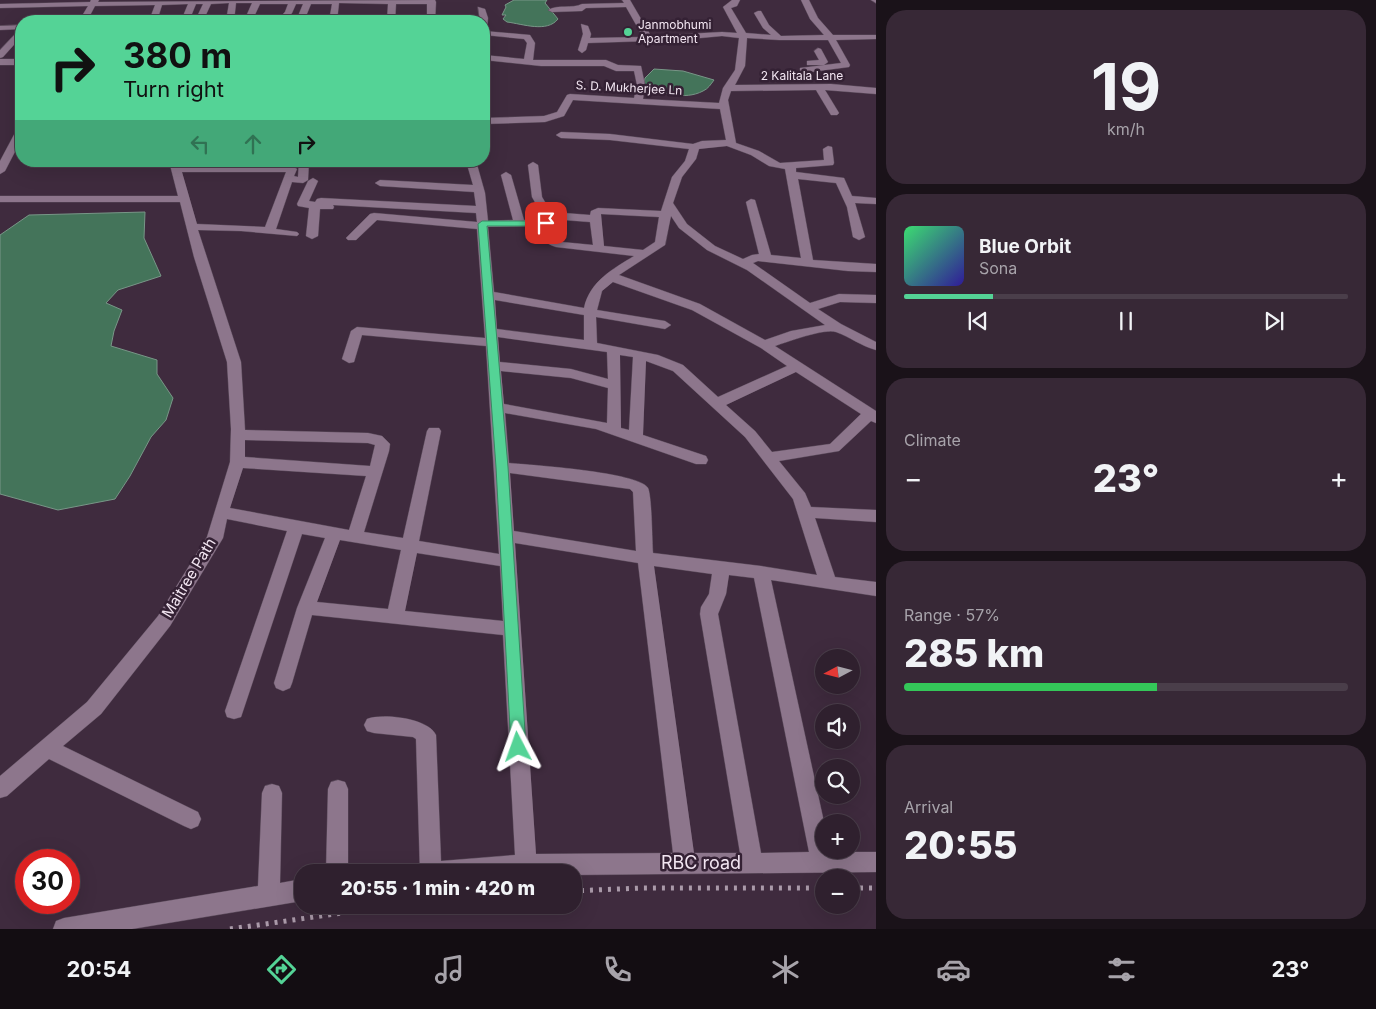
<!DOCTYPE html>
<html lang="en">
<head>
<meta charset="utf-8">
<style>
	body { margin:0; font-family:Inter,sans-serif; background:#372836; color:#f1f3f6; height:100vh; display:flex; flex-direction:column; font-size:19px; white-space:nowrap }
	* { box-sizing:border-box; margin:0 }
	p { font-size:16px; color:#a7a3aa }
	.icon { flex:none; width:28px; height:28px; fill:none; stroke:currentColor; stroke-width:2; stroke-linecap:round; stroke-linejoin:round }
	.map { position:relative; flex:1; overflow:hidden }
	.drawer { display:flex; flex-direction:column; gap:10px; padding:10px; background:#1a1219; width:500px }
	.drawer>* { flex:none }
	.hud { position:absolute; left:15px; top:15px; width:475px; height:152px; border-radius:20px; box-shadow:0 5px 20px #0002,0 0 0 1px #4a3e4a; background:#54d396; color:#111; overflow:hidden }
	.needle { width:32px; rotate:263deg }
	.controls { position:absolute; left:815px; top:649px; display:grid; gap:10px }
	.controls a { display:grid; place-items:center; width:45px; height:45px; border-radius:50%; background:#2f202e; box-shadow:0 5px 20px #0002,0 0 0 1px #4a3e4a; font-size:25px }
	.speed { position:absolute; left:15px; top:849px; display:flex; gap:10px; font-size:25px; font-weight:700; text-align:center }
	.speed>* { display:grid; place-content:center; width:65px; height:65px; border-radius:50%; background:#2f202e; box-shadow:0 5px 20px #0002,0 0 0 1px #4a3e4a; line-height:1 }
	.speed .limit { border:8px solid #d22; background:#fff; color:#111 }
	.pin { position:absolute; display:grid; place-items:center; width:42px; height:42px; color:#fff; margin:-21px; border-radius:10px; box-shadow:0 2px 8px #0006 }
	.me { position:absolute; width:55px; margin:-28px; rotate:356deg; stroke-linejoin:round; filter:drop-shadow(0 0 4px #0008) }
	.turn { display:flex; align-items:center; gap:18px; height:105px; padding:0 25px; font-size:22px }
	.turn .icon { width:65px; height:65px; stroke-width:2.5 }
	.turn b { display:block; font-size:35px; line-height:42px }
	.lanes { display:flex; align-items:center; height:48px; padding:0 25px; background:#0003; justify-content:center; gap:25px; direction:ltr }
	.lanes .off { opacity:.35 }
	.big { font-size:38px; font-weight:800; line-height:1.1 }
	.drawer .card { flex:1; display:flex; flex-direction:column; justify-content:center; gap:8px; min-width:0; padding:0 18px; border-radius:20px; background:#372836 }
	.drawer .dial { align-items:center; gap:0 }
	.dial b { font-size:65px; line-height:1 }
	.song { display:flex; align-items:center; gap:15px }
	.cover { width:60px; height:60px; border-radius:8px; background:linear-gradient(135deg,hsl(140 70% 55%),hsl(250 70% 35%)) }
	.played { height:5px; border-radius:2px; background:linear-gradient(90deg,#54d396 20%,#4a3e4a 20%) }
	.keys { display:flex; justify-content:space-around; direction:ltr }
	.heat { display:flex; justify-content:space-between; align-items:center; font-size:28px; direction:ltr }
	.charge { height:8px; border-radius:4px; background:linear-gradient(90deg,#34c759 57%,#4a3e4a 0) }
	.trip { position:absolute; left:294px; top:864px; width:288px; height:50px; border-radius:20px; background:#2f202e; box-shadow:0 5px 20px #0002,0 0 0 1px #4a3e4a; font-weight:800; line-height:50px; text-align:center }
	.tabs { display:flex; height:80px; justify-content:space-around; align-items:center; background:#130d12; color:#a7a3aa }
	.tabs .icon { width:35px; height:35px }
	.tabs .selected { color:#54d396 }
	.tabs b { font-size:22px; color:#f1f3f6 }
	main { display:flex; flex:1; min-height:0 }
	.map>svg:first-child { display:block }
	.water { fill:#44745a; stroke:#789687 }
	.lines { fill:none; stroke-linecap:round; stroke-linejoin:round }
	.minor-casing { stroke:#5a4a5a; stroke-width:1 }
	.minor { fill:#8d768c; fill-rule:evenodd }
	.rail { stroke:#aa9aa9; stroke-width:5; stroke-dasharray:3 6; stroke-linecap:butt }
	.route { fill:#54d396; stroke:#378962 }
	.poi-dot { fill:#54d396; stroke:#342134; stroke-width:2 }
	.labels { text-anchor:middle; stroke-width:5; stroke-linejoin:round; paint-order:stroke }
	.far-poi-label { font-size:12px; fill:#f2e5f1; stroke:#342134; text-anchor:start }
	.far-street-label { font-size:12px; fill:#f2e5f1; stroke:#342134 }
	.street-label { font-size:15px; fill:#f2e5f1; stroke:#342134 }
	.near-street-label { font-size:18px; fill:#f2e5f1; stroke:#342134 }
</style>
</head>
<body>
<main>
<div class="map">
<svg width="876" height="929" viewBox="0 0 876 929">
	<rect width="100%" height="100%" fill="#3f2b3e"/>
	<!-- water -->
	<path class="water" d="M514,0h33l-2,3 13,16c-11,14 -35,5 -51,3l-4,-3 3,-4h-4l4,-8 -1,-2z
		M654,69l29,2 31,9c-3,4 -6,9 -11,11 -19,10 -41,1 -60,-4l2,-9z
		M145,212l-1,26 17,38 -43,14 -12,13 16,7 -8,21 -3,15 46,14v14l16,24 -7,22 -15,17 -21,39 -15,23 -57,11 -58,-16v-259l29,-20z"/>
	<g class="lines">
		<!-- minor casing -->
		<g class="minor-casing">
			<path id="minor" d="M91,0h8l-1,2 337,-2 1,2 -1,19h-8v-17h-31l-1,17h-8l1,-17 -49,-1 -2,18h-8l3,-17h-21l-7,17h-8l7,-17h-7l-4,9 -8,8h-8l9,-9 3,-8h-28l-8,17h-8l8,-18h-16l-2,18h-8l3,-18 -18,1 -8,17h-8l8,-17h-7l-7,17h-8l7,-17 -26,1 -5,16h-8l6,-16 -60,1 -8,15h-8l9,-15 -88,2v-4l90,-2z
				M622,0h8l21,36 71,-4 15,1 -14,-26 9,-7h8l-3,6 -6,2 15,25 25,2 -8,-7 -9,-15 4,-2h3l8,14 12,11 43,-1 -14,-16 -9,-19h8l9,18 15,17h43v4l-40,1 14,25 -1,2 -46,6 -3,-1v-4l41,-5 -13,-23h-49l-32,-2 -2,28 -10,19 96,-1 45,4v6l-51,-4 14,23 -2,2h-6l-15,-25 -85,1 -3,9 8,43 23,8 21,12 44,-3 -1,-11 5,-3 4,1 2,16 -1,2 -37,3v4l48,6 8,18 24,2v6l-21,-1 10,34 -6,3 -6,-3 -6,-30 -11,-24 -38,-4 15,81 63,4v8l-28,-1 -90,-10 -5,2 57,40 29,-9 37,1v8l-36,-1 -22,7 23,15 35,18v8c-15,-4 -26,-13 -40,-18 -11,-4 -49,10 -61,14l101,65v12l-5,-2 -32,30 -60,10 26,32 6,14 65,3v12l-61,-4 20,59 41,5v14l-105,-16 53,242v28h6v2h46v20l-304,3v-3h-152l-4,-133 -3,-2 -39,-4 -7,-2 -3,-6 3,-6c16,-6 61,-1 69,16l5,126 74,-6 -12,-220 -191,-20 -20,68 -2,5 -7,3 -7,-3 -2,-5 23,-75 28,-70 -23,-4 -61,183 -7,2 -7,-2 -2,-6 62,-180 -60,-12 -4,19 -53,88 -69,88 -38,32 135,66 3,7 -3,7 -7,3 -7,-3 -135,-67 -42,37 -7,2v-22l87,-74 71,-86 49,-79 23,-75 1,-33 -4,-67 -33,-105 -14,-55h-180v-6h178l-9,-35h10l1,5h112l5,3 -3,7 4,1 1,-16h10l-1,19 -5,3 -11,-1 -16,47 21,3 2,2 -2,2 -56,-5 -43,-1 43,132 4,68 123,3 14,3 8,8 -1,7 -25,81 39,6 24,-107 2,-3h10l2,3 -22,110 80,13 -13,-208 -124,-11 -8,27 -5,1 -7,-4 9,-28 6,-4 128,11 -8,-109 -100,-9 -21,20h-8l-2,-2 24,-24 4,-1 103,9 -1,-9 -143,-8 1,2 -1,2h-13l-2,27 -6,3 -6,-3 3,-28 -11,-2 -1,-2 11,-23 5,-3 5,3 -9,20 6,1 2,-3 4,-1 155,8 -2,-14 -94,-6 -5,-3 5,-3 93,5 -7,-24h10l9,32 3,28 25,-1 -12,-45 5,-3 5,3 13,45h16v-9l-8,-14 -4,-32 5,-3 5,3 4,32 9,15 39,3 1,-4 7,-3 63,3 11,-34 13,-16 4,-12 -79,-9 -49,-2 -5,-3 5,-3 49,2 83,10 9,-3 24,-1 -6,-31 -147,-9 -9,16 -19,6 -61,2v-6l60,-2 13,-4 10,-17 3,-1 64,4 3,-13 -3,-14h-18l-12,-5h-63l-57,-6v-5l40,4 3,-16 -3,-4 -40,-4v-4l46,4 5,8 -2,17h73l12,5 23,1 4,19 -2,14 76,4 4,-15 12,-18 4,-32 -17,-2 -43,4 -91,3 -2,7 -4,3 -4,-3 5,-16 -2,-10 7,2 3,8 -1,4 53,-1 -17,-30 -40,1 -4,3 -30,1 -4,-2c10,-6 24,-1 34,-6l42,-1zM727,146l24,9 18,11 16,3 16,89 -30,-3 -16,-55 -4,-1 -5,3 13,52 -7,1 -9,4 -28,-13 -28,-22 -14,-21 9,-26 14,-18 3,-10zM182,172h104l-21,55 -68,-3zM601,214l58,3 -4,25 -12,8 -39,-4zM671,216l8,12 28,22 40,20 78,55 -34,6 -26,9 -65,-36 -81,-29 46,-30zM551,219l39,3 3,23 -31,-3 -8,-3zM541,226c0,13 3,17 15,21l78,9c-21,13 -44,25 -50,52l-90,-16 -6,-65zM613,282l79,28 69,38 26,18 -69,31 -35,-32 -25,-10 -61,-12 -1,-26 69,12 6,-4 -6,-4 -68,-11 5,-19zM495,300l89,15v25l-87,-11zM498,337l109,15 1,27 -37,-10 -71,-7zM620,355l13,2 -4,73 -8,-2zM646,361l27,10 72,66 48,62 24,76 -56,-9 -108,-13c-1,-12 -1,-56 -5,-65 -9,-16 -117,-23 -139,-25l-4,-50 91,16 100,35h10l2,-4 -2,-4 -63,-21zM501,371l70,7 37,10 -1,35 -103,-19zM796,372l65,42 -31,30 -58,8 -17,-21 -29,-26zM245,440l123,3 7,2 -5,21 -125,-9zM243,468l123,8 -17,54 -119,-22zM510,473l120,16 3,3 3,59 -122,-20zM340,540l61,10 -13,59 -71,-7zM515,543l123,20 35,290 -137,1zM417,553l83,13 3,55 -98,-10zM654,566l58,8 -3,20 -8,13 -1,7 40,239h-46zM729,575l25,3 55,274 -48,1 -43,-239 8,-20z
				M871,0h5v3z
				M478,7l7,2 3,9 -1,10h-3v-7h-4z
				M21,25v4l-21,1v-4z
				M18,31h3v6l-18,20 -3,1v-8z
				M818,48l3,1 7,13 -4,3h-17v-4l12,-1 -5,-9z
				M0,59h21v6h-21z
				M21,128v12l-16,31 -5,3v-13l16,-30z
				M338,780l7,2 3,7v83h-22l2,-83 3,-7z
				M272,784l7,2 3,7 -2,90 22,-4v22l-170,28h-79l3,-8 8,-3 194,-32 4,-93 3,-7z"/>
		</g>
		<!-- minor -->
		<use href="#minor" class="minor"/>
		<!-- rail -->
		<path class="rail" d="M851,888h25
			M572,891l70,-3h182
			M230,929l168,-24"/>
	</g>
	<!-- route -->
	<path class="route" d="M482,221h64l4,2 -4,3h-59l21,241 18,280 -2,5 -6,2 -5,-2 -2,-5 -15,-280 -18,-243z"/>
	<!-- markers -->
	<circle class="poi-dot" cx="628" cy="32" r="5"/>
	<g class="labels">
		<!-- far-poi labels -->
		<g class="far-poi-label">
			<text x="638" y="29">Janmobhumi<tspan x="638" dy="14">Apartment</tspan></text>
		</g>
		<!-- far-street labels -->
		<g class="far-street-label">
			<text x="802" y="80">2 Kalitala Lane</text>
			<text transform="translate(629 88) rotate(3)" y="4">S. D. Mukherjee Ln</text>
		</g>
		<!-- street labels -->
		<g class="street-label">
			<text transform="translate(189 578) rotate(-59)" y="5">Maitree Path</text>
		</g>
		<!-- near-street labels -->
		<g class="near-street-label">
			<text x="701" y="869">RBC road</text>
		</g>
	</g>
</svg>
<div class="controls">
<a><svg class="needle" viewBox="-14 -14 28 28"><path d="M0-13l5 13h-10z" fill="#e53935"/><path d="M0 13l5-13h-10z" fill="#a7a3aa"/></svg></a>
<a><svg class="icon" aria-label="sound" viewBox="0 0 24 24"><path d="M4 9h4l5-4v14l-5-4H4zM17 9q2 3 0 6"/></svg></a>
<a><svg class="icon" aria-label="search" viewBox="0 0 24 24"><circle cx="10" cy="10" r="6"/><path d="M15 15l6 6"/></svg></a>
<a>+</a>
<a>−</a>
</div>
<div class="speed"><div class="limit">30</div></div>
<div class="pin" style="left:546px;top:223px;background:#d93025"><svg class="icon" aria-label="arrive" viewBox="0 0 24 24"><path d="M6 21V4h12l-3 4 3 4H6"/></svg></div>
<svg class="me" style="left:518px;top:747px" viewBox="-20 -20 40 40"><path d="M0-17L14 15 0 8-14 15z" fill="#54d396" stroke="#fff" stroke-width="4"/></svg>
<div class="trip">20:55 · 1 min · 420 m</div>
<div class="hud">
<div class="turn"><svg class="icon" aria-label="right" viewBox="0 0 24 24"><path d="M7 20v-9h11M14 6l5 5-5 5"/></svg><div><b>380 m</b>Turn right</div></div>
<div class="lanes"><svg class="icon off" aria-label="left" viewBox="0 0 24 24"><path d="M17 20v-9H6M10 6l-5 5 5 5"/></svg><svg class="icon off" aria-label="ahead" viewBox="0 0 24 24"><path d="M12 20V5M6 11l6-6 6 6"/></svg><svg class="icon" aria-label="right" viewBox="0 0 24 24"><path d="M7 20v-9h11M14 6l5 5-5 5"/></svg></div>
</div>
</div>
<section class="drawer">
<div class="card dial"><b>19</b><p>km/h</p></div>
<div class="card">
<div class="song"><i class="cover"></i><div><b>Blue Orbit</b><p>Sona</p></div></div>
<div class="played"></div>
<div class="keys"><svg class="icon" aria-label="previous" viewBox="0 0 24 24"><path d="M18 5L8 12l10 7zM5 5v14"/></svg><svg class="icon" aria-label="pause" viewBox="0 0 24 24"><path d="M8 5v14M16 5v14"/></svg><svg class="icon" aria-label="next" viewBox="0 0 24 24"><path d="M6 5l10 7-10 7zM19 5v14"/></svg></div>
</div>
<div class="card"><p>Climate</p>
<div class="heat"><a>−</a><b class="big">23°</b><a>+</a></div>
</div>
<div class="card"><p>Range · 57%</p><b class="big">285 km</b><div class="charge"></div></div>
<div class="card"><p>Arrival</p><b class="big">20:55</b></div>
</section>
</main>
<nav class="tabs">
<b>20:54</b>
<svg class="icon selected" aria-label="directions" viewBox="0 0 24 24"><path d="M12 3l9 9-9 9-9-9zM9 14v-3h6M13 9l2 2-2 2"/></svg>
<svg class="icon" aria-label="music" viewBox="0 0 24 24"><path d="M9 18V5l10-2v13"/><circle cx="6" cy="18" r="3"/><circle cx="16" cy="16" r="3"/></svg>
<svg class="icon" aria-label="phone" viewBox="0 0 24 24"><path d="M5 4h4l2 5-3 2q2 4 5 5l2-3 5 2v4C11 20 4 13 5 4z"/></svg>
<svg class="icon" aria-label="climate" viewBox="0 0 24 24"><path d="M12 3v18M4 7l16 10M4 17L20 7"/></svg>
<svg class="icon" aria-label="car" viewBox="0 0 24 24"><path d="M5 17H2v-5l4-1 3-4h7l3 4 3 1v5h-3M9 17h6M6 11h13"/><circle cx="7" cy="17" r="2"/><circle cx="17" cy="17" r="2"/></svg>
<svg class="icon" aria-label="filters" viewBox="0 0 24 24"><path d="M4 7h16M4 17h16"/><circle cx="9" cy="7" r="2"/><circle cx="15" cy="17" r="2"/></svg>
<b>23°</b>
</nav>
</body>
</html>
